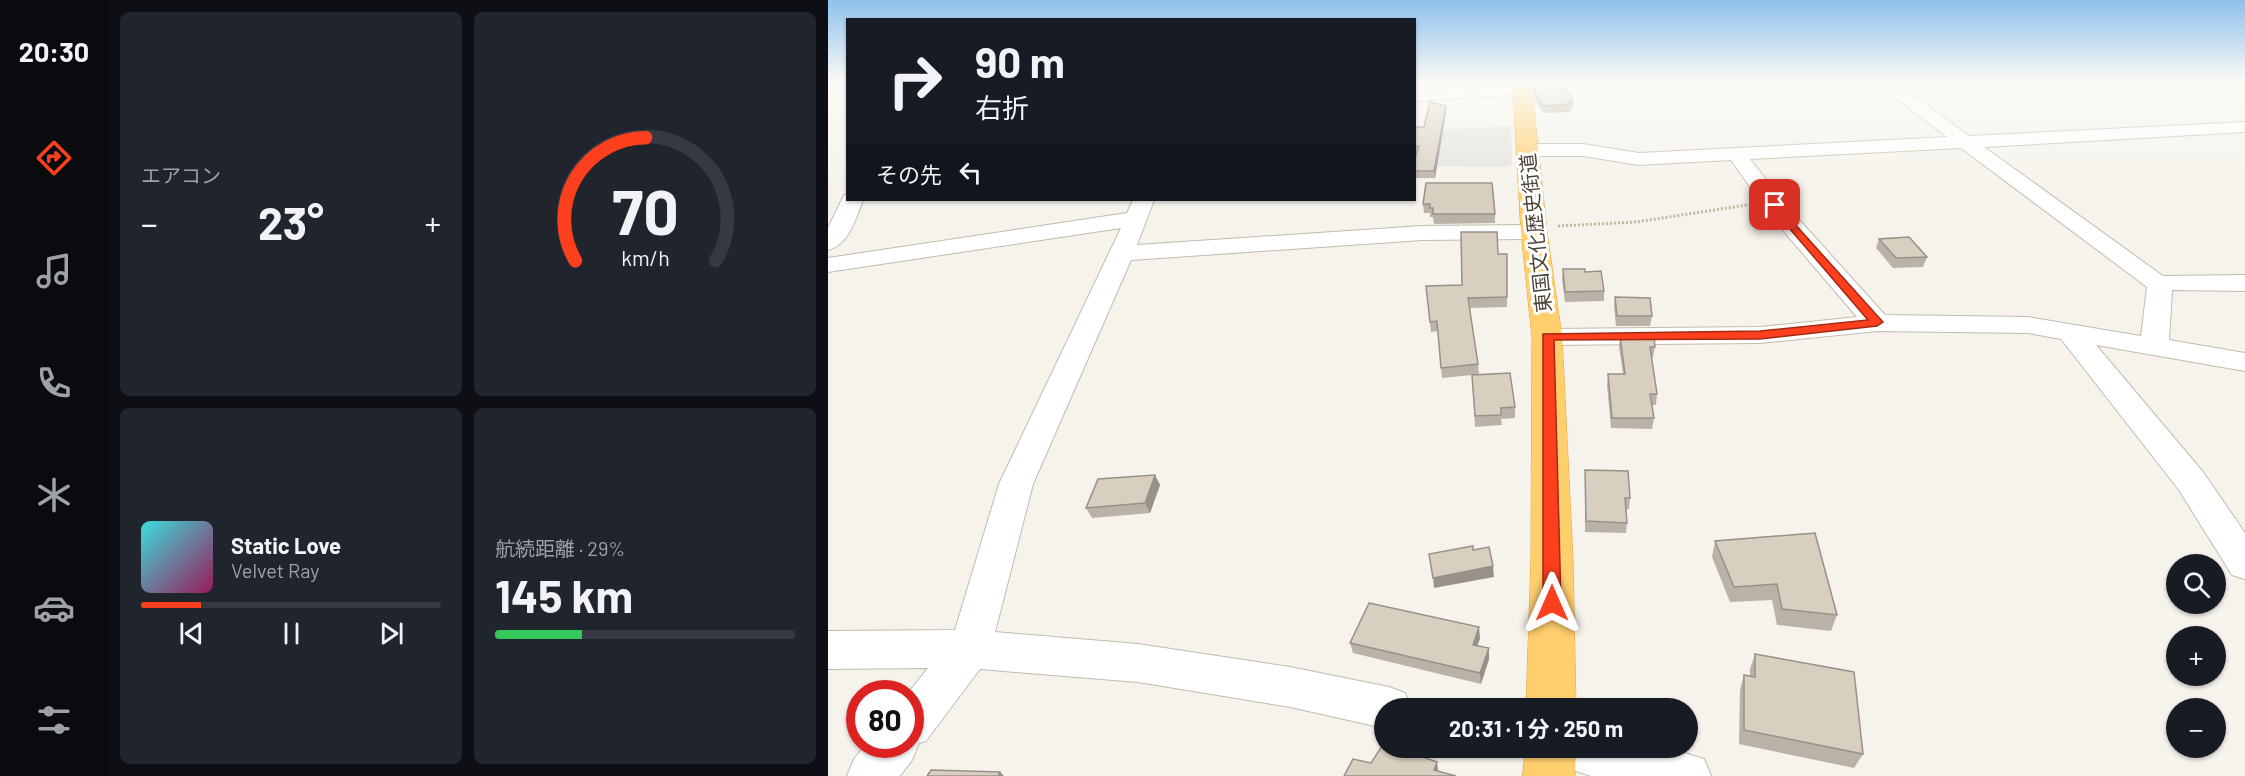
<!DOCTYPE html>
<html lang="ja">
<head>
<meta charset="utf-8">
<style>
	body { margin:0; font-family:Barlow,"Noto Sans JP",sans-serif; background:#20242c; color:#f1f3f6; height:100vh; display:flex; flex-direction:column; font-size:22px; white-space:nowrap }
	* { box-sizing:border-box; margin:0 }
	p { font-size:20px; color:#9ea1a6 }
	.icon { flex:none; width:33px; height:33px; fill:none; stroke:currentColor; stroke-width:2; stroke-linecap:round; stroke-linejoin:round }
	.map { position:relative; flex:1; overflow:hidden }
	.details { display:flex; flex-direction:column; gap:12px; padding:12px; background:#0d0f14; width:720px }
	.details>* { flex:none }
	.guide { position:absolute; left:18px; top:18px; width:570px; height:183px; border-radius:0px; box-shadow:0 2px 4px #0004; background:#171b24; color:#f1f3f6; overflow:hidden }
	.controls { position:absolute; left:1338px; top:554px; display:grid; gap:12px }
	.controls a { display:grid; place-items:center; width:60px; height:60px; border-radius:50%; background:#171b24; box-shadow:0 2px 4px #0004; font-size:30px }
	.speed { position:absolute; left:18px; top:680px; display:flex; gap:12px; font-size:30px; font-weight:700; text-align:center }
	.speed>* { display:grid; place-content:center; width:78px; height:78px; border-radius:50%; background:#171b24; box-shadow:0 2px 4px #0004; line-height:1 }
	.speed .limit { border:9px solid #d22; background:#fff; color:#111 }
	.pin { position:absolute; display:grid; place-items:center; width:51px; height:51px; color:#fff; margin:-26px; border-radius:12px; box-shadow:0 3px 9px #0006 }
	.me { position:absolute; width:66px; margin:-33px; rotate:0deg; stroke-linejoin:round; filter:drop-shadow(0 0 4px #0008) }
	.turn { display:flex; align-items:center; gap:21px; height:126px; padding:0 30px; font-size:27px }
	.turn .icon { width:78px; height:78px; stroke-width:2.5 }
	.turn b { display:block; font-size:42px; line-height:51px }
	.then { display:flex; align-items:center; height:57px; padding:0 30px; background:#0003; gap:12px; font-size:22px }
	.big { font-size:45px; font-weight:700; line-height:1.1 }
	.details .card { flex:1; display:flex; flex-direction:column; justify-content:center; gap:9px; min-width:0; padding:0 21px; border-radius:9px; background:#20242c }
	.details .dial { align-items:center; gap:0 }
	.dial svg { height:156px; overflow:visible; fill:none; stroke:#363941; stroke-width:7; stroke-linecap:round; text-anchor:middle }
	.dial text { fill:#f1f3f6; stroke:none }
	.song { display:flex; align-items:center; gap:18px }
	.cover { width:72px; height:72px; border-radius:9px; background:linear-gradient(135deg,hsl(180 70% 55%),hsl(330 70% 35%)) }
	.played { height:6px; border-radius:3px; background:linear-gradient(90deg,#fc3f1d 20%,#363941 20%) }
	.keys { display:flex; justify-content:space-around; direction:ltr }
	.heat { display:flex; justify-content:space-between; align-items:center; font-size:33px; direction:ltr }
	.charge { height:9px; border-radius:4px; background:linear-gradient(90deg,#34c759 29%,#363941 0) }
	.details .tiles { flex:1; display:grid; gap:12px; grid-template-columns:repeat(2,1fr) }
	.trip { position:absolute; left:546px; top:698px; width:324px; height:60px; border-radius:30px; background:#171b24; box-shadow:0 2px 4px #0004; font-weight:700; line-height:60px; text-align:center }
	main { display:flex; flex:1; min-height:0 }
	.dock { display:flex; flex-direction:column; width:108px; justify-content:space-around; align-items:center; background:#090b0e; color:#9ea1a6 }
	.dock .icon { width:42px; height:42px }
	.dock .on { color:#fc3f1d }
	.dock b { font-size:27px; color:#f1f3f6 }
	.map>svg:first-child { display:block }
	.parking { fill:#e5e3e0 }
	.lines { fill:none; stroke-linecap:round; stroke-linejoin:round }
	.minor-casing { stroke:#c2bbae; stroke-width:2 }
	.highway-casing { stroke:#e0a43c; stroke-width:1 }
	.path { stroke:#c4b79f; stroke-width:3; stroke-dasharray:2 2; stroke-linecap:butt }
	.minor { fill:#fff; fill-rule:evenodd }
	.highway { fill:#ffcf6e; fill-rule:evenodd }
	.wall { fill:#bab2a6 }
	.shaded-wall { fill:#979187 }
	.building { fill:#d8cfc1; stroke:#979187; stroke-width:1.5 }
	.route { fill:#fc3f1d; stroke:#a42913; stroke-width:1.5 }
	.labels { text-anchor:middle; stroke-width:6; stroke-linejoin:round; paint-order:stroke }
	.street-label { font-size:20px; fill:#4b4439; stroke:#fff }
</style>
</head>
<body>
<main>
<nav class="dock">
<b>20:30</b>
<svg class="icon on" aria-label="directions" viewBox="0 0 24 24"><path d="M12 3l9 9-9 9-9-9zM9 14v-3h6M13 9l2 2-2 2"/></svg>
<svg class="icon" aria-label="music" viewBox="0 0 24 24"><path d="M9 18V5l10-2v13"/><circle cx="6" cy="18" r="3"/><circle cx="16" cy="16" r="3"/></svg>
<svg class="icon" aria-label="phone" viewBox="0 0 24 24"><path d="M5 4h4l2 5-3 2q2 4 5 5l2-3 5 2v4C11 20 4 13 5 4z"/></svg>
<svg class="icon" aria-label="climate" viewBox="0 0 24 24"><path d="M12 3v18M4 7l16 10M4 17L20 7"/></svg>
<svg class="icon" aria-label="car" viewBox="0 0 24 24"><path d="M5 17H2v-5l4-1 3-4h7l3 4 3 1v5h-3M9 17h6M6 11h13"/><circle cx="7" cy="17" r="2"/><circle cx="17" cy="17" r="2"/></svg>
<svg class="icon" aria-label="filters" viewBox="0 0 24 24"><path d="M4 7h16M4 17h16"/><circle cx="9" cy="7" r="2"/><circle cx="15" cy="17" r="2"/></svg>
</nav>
<section class="details">
<div class="tiles">
<div class="card"><p>エアコン</p>
<div class="heat"><a>−</a><b class="big">23°</b><a>+</a></div>
</div>
<div class="card dial"><svg viewBox="0 0 100 80">
<path d="M14 69A42 42 0 1 1 86 69"/>
<path d="M14 69A42 42 0 0 1 50 6" stroke="#fc3f1d"/>
<text x="50" y="56" font-size="32" font-weight="700">70</text>
<text x="50" y="72" font-size="11">km/h</text>
</svg></div>
<div class="card">
<div class="song"><i class="cover"></i><div><b>Static Love</b><p>Velvet Ray</p></div></div>
<div class="played"></div>
<div class="keys"><svg class="icon" aria-label="previous" viewBox="0 0 24 24"><path d="M18 5L8 12l10 7zM5 5v14"/></svg><svg class="icon" aria-label="pause" viewBox="0 0 24 24"><path d="M8 5v14M16 5v14"/></svg><svg class="icon" aria-label="next" viewBox="0 0 24 24"><path d="M6 5l10 7-10 7zM19 5v14"/></svg></div>
</div>
<div class="card"><p>航続距離 · 29%</p><b class="big">145 km</b><div class="charge"></div></div>
</div>
</section>
<div class="map">
<svg width="1417" height="776" viewBox="0 0 1417 776">
	<rect width="100%" height="100%" fill="#f6f3ec"/>
	<!-- parking -->
	<path class="parking" d="M683,126l1,38 -4,3 -93,-1v-35z"/>
	<g class="lines">
		<!-- minor casing -->
		<g class="minor-casing">
			<path id="minor" d="M1046,81h19l76,55 276,-14v10l-261,15 179,129 82,-1v16l-73,-1 -3,50 76,13v18l-149,-26 107,127 42,61v46l-13,-4 -53,-85 -118,-151 -33,-6 -151,-2 -117,12 -213,2 -10,-2 -4,-6 4,-6 10,-2 213,-2 97,-10 -88,-103 -38,-54 -92,5 -56,-9h-55l-10,-6 10,-6h55l56,9 308,-16zM1133,148l186,139 -6,49 -113,-19 -143,-2 -100,-111 -35,-45z
				M694,86l6,2 2,3 -2,3 -114,7v-10z
				M16,195h4v5h15c-7,18 -14,45 -35,50v-22z
				M305,200h21l-17,45 285,-19 112,-1 8,2 3,5 -3,5 -8,2 -112,1 -291,20 -98,224 -38,148 143,12 152,23 99,20 16,6 6,15h-27v20l-94,-21 -152,-25 -158,-13 -54,72 -7,2 -7,17 -12,16h-53l7,-17 12,-15h44v-51h-2l20,-25 -100,1v-38l127,-1 44,-146 122,-256 -293,44v-14l299,-45z
				M716,747h121l39,12 7,17h-120l-40,-13z"/>
		</g>
		<!-- highway casing -->
		<g class="highway-casing">
			<path id="highway" d="M685,81h18l16,151 15,105 11,224 3,147h-50l5,-147 1,-224 -11,-105z
				M698,747h50l-1,29h-52z"/>
		</g>
		<!-- path -->
		<path class="path" d="M730,226l78,-4 111,-17"/>
		<!-- minor -->
		<use href="#minor" class="minor"/>
		<!-- highway -->
		<use href="#highway" class="highway"/>
	</g>
	<!-- wall -->
	<path class="wall" d="M605,81h35l-1,4 -33,-1z
		M705,81h29l11,20v7l-3,1v3l-26,1 -9,-12z
		M618,112l-11,66h-21v-15l3,-10h-3v-24l10,-2z
		M598,183l69,31v9l-61,1 -1,-7h-3v-4h-6l-1,-9z
		M1051,239l48,18 -4,10 -30,1 -17,-20z
		M670,254h9v53l-38,1 9,56 1,10 36,33v11l-14,1 1,6 -27,2 -3,-52 -30,3 -4,-47 -7,1 -5,-46 36,-1z
		M735,269l41,22v10l-39,1 -3,-23z
		M787,297l37,19 -2,10h-34l-2,-19z
		M792,336l35,11 -2,10h-2l6,37 -1,11h-4l2,13 -2,11 -41,-1 -4,-43 1,-11h15l-4,-27z
		M757,470l45,28 -1,11h-3l1,14 -1,10 -41,-1z
		M327,475l5,10 -10,28 -58,5 -6,-10z
		M887,541l122,74 -6,16 -54,-6 -5,-25 -42,2 -18,-45z
		M652,638l-3,8 12,13 -8,25 -128,-31 -3,-10z
		M927,654l108,100 -9,14 -115,-24 1,-54 4,-15 6,1v-7z"/>
	<!-- shaded-wall -->
	<path class="shaded-wall" d="M618,106v6l-11,66 -1,-7z
		M327,475l5,10 -10,28 -5,-10z
		M665,566l1,11 -60,11 -1,-10z
		M651,627l1,11 -6,18 -1,-11z
		M661,648v11l-8,25 -1,-11z
		M609,762l2,14 -5,-6z
		M172,772l4,4h-6z"/>
	<!-- building -->
	<path class="building" d="M706,81h28l11,20h-5l2,3 -26,2 -9,-12z
		M602,102l16,4 -12,65h-20v-9l5,-16h-5l1,-19h9z
		M598,183h66l3,31h-62v-6h-3v-4h-7z
		M633,232h36l1,22h9v43l-39,1 10,66 -37,4 -4,-47 -7,1 -4,-36 36,-1z
		M1081,237l18,20 -31,1 -17,-19z
		M735,269h22v3l16,-1 3,20 -39,1z
		M787,297l35,1 2,18h-35z
		M792,336h34l1,11h-5l7,47h-7l4,24h-42l-4,-44h17z
		M682,373l5,34 -14,1v7l-26,1 -3,-41z
		M757,470l43,1 2,27h-5l2,25 -41,-2z
		M327,475l-10,28 -59,5 12,-29z
		M987,533l22,82 -55,-6 -5,-25 -43,3 -19,-46z
		M645,546v4l16,-3 4,19 -60,12 -4,-24z
		M541,603l110,24 -6,18 16,3 -9,25 -130,-30z
		M927,654l99,18 9,82 -119,-24v-55l11,2z
		M556,743v4h11l42,15 -3,8 22,6h-112l9,-17 18,4z
		M103,770l69,2 -2,4h-71z"/>
	<!-- sky -->
	<linearGradient id="sky" x2="0" y2="1"><stop stop-color="#8fc1ec"/><stop offset="0.43" stop-color="#fbfaf6"/><stop offset="1" stop-color="#fbfaf6" stop-opacity="0"/></linearGradient>
	<rect width="1417" height="190" fill="url(#sky)"/>
	<!-- route -->
	<path class="route" d="M947,202l108,120 -6,4 -117,13 -206,1 7,263 -3,6 -6,2 -7,-2 -2,-6v-269l217,-3 108,-11 -97,-113v-4z"/>
	<g class="labels">
		<!-- street labels -->
		<g class="street-label">
			<text transform="translate(708 233) rotate(-96)" y="7">東国文化歴史街道</text>
		</g>
	</g>
</svg>
<div class="controls">
<a><svg class="icon" aria-label="search" viewBox="0 0 24 24"><circle cx="10" cy="10" r="6"/><path d="M15 15l6 6"/></svg></a>
<a>+</a>
<a>−</a>
</div>
<div class="speed"><div class="limit">80</div></div>
<div class="pin" style="left:947px;top:205px;background:#d93025"><svg class="icon" aria-label="arrive" viewBox="0 0 24 24"><path d="M6 21V4h12l-3 4 3 4H6"/></svg></div>
<svg class="me" style="left:724px;top:603px" viewBox="-20 -20 40 40"><path d="M0-17L14 15 0 8-14 15z" fill="#fc3f1d" stroke="#fff" stroke-width="4"/></svg>
<div class="trip">20:31 · 1 分 · 250 m</div>
<div class="guide">
<div class="turn"><svg class="icon" aria-label="right" viewBox="0 0 24 24"><path d="M7 20v-9h11M14 6l5 5-5 5"/></svg><div><b>90 m</b>右折</div></div>
<div class="then">その先<svg class="icon" aria-label="left" viewBox="0 0 24 24"><path d="M17 20v-9H6M10 6l-5 5 5 5"/></svg></div>
</div>
</div>
</main>
</body>
</html>
